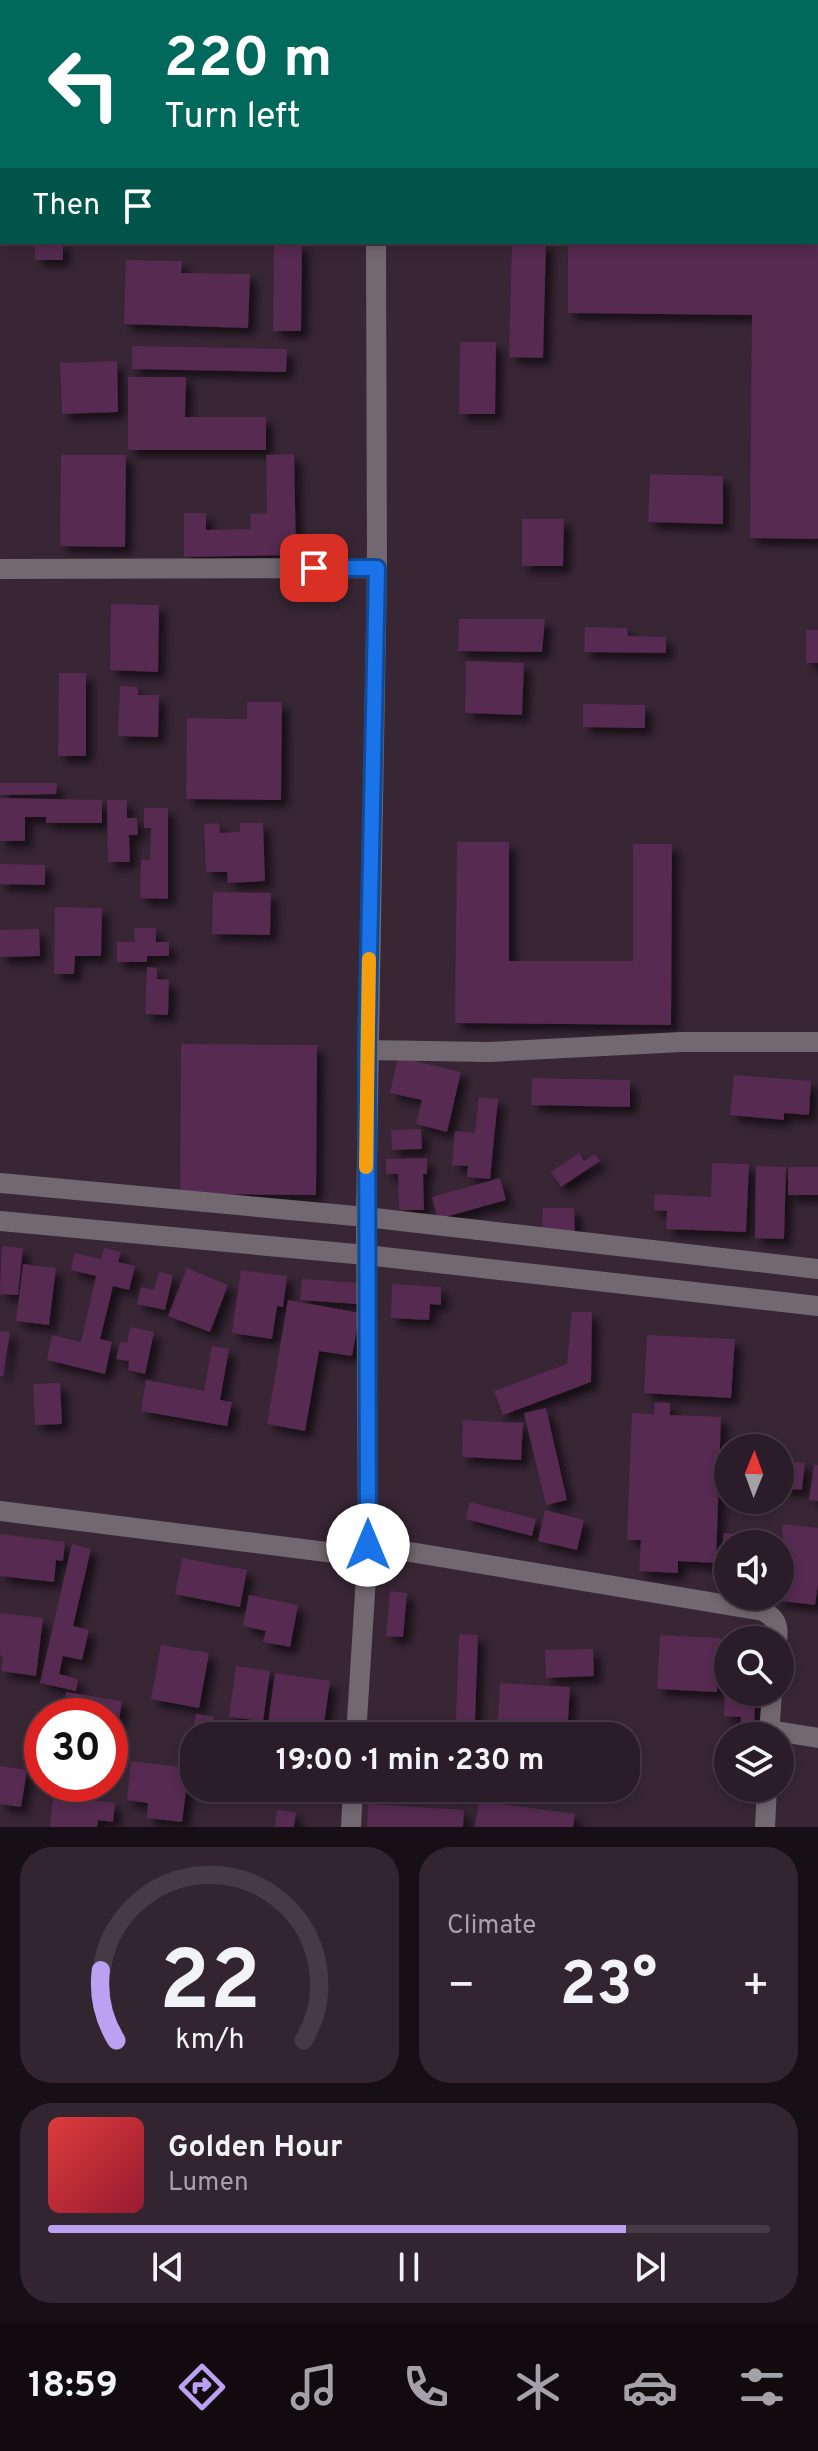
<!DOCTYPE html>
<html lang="en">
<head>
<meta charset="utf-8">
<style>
	body { margin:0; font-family:Overpass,sans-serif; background:#322530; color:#f1f3f6; height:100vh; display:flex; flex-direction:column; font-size:30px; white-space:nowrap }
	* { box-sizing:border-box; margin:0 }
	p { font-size:26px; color:#a5a1a8 }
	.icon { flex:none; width:44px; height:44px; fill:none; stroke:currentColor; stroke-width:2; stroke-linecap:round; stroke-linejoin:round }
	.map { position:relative; height:1827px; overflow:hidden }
	.details { display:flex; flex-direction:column; gap:20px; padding:20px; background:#170f16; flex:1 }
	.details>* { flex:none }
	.hud { position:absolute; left:0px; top:0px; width:818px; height:244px; box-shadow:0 4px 12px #0003,0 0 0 2px #463a45; background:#00695c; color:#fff; overflow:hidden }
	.needle { width:52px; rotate:1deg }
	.tools { position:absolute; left:714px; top:1434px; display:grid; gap:16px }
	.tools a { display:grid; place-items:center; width:80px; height:80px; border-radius:50%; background:#2a1c28; box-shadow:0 4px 12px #0003,0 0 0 2px #463a45; font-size:40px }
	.speed { position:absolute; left:24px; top:1698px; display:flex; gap:16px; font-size:40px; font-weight:700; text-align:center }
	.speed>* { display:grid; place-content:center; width:104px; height:104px; border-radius:50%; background:#2a1c28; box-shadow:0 4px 12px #0003,0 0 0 2px #463a45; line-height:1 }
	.speed .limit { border:12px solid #d22; background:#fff; color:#111 }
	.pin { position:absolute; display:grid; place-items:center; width:68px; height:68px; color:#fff; margin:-34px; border-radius:16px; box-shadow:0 4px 12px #0006 }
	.me { position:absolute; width:88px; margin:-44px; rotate:0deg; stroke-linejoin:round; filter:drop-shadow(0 0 6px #0008) }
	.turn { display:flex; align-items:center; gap:28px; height:168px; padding:0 32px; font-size:36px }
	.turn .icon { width:104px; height:104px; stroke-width:2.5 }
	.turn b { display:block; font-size:56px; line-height:68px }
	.then { display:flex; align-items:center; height:76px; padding:0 32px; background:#0003; gap:16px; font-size:30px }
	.big { font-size:60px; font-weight:700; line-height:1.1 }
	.details .tile { flex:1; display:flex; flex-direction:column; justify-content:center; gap:12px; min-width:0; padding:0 28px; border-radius:32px; background:#322530 }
	.details .dial { align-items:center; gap:0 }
	.dial svg { height:208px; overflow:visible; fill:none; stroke:#463a45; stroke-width:7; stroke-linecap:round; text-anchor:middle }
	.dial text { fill:#f1f3f6; stroke:none }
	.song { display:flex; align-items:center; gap:24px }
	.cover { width:96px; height:96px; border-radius:12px; background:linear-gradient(135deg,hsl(0 70% 55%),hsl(350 70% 35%)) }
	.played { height:8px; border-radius:4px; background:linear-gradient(90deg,#bca0f2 80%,#463a45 80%) }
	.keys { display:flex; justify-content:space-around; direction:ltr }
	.heat { display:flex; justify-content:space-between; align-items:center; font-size:44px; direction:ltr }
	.details .tiles { flex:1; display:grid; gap:20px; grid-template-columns:1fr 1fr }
	.tile:last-child { grid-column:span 2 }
	.trip { position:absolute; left:180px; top:1722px; width:460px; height:80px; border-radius:32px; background:#2a1c28; box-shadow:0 4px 12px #0003,0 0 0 2px #463a45; font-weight:700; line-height:80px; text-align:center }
	.menu { display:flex; height:128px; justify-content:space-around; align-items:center; background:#110b10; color:#a5a1a8 }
	.menu .icon { width:56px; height:56px }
	.menu .active { color:#bca0f2 }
	.menu b { font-size:36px; color:#f1f3f6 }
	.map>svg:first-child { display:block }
	.building { fill:#572951; filter:url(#shadow) }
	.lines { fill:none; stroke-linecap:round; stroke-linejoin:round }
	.minor { stroke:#726970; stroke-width:20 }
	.route-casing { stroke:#114b97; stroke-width:20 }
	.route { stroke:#1a73e8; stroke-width:14 }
	.slow { stroke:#f59e0b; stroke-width:14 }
</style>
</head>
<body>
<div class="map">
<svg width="818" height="1827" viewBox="0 0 818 1827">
	<defs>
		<filter id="shadow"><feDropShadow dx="7" dy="7" stdDeviation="4" flood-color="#0009"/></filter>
	</defs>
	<rect width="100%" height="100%" fill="#382635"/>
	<!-- building -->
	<path class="building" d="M35,242h28v18h-28z
		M512,242h34l-3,116 -34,-1z
		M568,242h250v297l-68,-1 2,-223 -184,-2z
		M274,244h28l-1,87h-28z
		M126,260l56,1 -1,12 69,1 -2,54 -124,-4z
		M460,342h36l-1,72h-36z
		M132,346l155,3 -1,23 -154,-3z
		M117,361l1,51 -56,2 -2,-51z
		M128,377h58l-1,40h81v33h-138z
		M294,454l2,101 -112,2v-44h22v17l45,-1 -1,-15 17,-1 -1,-58z
		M61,455h65l-1,92 -65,-1z
		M650,474l73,2v48l-75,-2z
		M522,519h42l-1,47h-41z
		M111,604l48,1 -1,67 -48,-2z
		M459,619h86l-3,33 -84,-1z
		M585,627l42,1 1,8 38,1v16l-82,-1z
		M806,630h12v33h-12z
		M466,661l58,2 -2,52 -57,-2z
		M59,673h27v83h-28z
		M120,686l18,1v8h21l-1,42 -40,-1z
		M247,702h35l-1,98 -95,-1 1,-81 60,1z
		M583,704l62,1v23l-62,-1z
		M0,783h57l-1,11 -56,1z
		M0,798l102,2v23h-56v-6h-21v24h-25z
		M107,800h20v18h10l1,17h-9l1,27h-22z
		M144,808h24v91l-28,-1 1,-38h9l1,-32h-7z
		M219,823l1,10 20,-1v-9h23l2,58 -37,2 -1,-11h-21l-2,-48z
		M457,842h52v119h124v-117h39l-1,181 -216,-2z
		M0,864l45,1v20l-45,-1z
		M213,892l58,1 -1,42 -58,-1z
		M55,907l47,1 -1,48h-26l-1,18h-20z
		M134,928h22v14h13v14h-22v6h-30v-20h18z
		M39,929l1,27 -40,1v-27z
		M147,967l10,1v11l12,1 -1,35 -23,-1z
		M181,1044l136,1 -1,150 -136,-1z
		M398,1057l63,15 -14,60 -31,-8 6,-24 -32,-7z
		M734,1075l77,6 -2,34 -25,-2v7l-54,-5z
		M532,1078l98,2v27l-99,-2z
		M479,1097l19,2 -8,80 -23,-2 1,-11 -16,-1 3,-34 20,2z
		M421,1129l1,20 -30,1 -1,-20z
		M579,1153l5,8 11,-7 5,7 -39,26 -10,-15z
		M427,1158v16h-4l1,36h-25l-1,-36h-12v-15z
		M712,1163l37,1 -3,68 -80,-3 1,-18 -13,-1 1,-16 56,3z
		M756,1166l30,1 -2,72 -29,-1z
		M788,1167h30v28h-30z
		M500,1178l6,22 -68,19 -6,-22z
		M543,1208h31l1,27h-33z
		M2,1246l21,2 -5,47 -18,-1z
		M104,1248l17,4 -3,10 17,4 -6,24 -16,-4 -13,53 12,3 -7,32 -58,-14 5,-25 29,7 15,-66 -25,-6 3,-17 27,6z
		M23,1264l33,4 -7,57 -33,-4z
		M187,1268l41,17 -18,47 -42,-16z
		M241,1270l46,6 -4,31 -6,-1 -5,33 -40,-6z
		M159,1272l14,3 -8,35 -28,-6 4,-17 13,3z
		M302,1279l57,4 -2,21 -57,-4z
		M392,1284l49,3v18l-11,-1 -1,16 -38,-2z
		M288,1300l72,13 -8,43 -33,-5 -14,80 -38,-7z
		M572,1312h20l-1,70 -88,33 -9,-24 73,-27z
		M130,1327l24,5 -9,42 -17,-4 1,-9 -13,-2 4,-17 7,1z
		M0,1331l10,1 -7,44h-3z
		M647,1335l88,4 -4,59 -87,-5z
		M212,1346l17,3 -9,51 12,2 -5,24 -86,-15 5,-31 58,11z
		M60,1383l2,41 -27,1 -2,-41z
		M655,1402l15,1v12l51,2 -5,146 -38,-2v12l-39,-2 2,-31h-14l5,-127 22,1z
		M546,1408l21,92 -21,5 -22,-92z
		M463,1420l60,3 -2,37 -59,-3z
		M780,1461l25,2 -3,27 -22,-2z
		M814,1465h4v36l-9,-1z
		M470,1502l66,17 -4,17 -66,-17z
		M545,1510l39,10 -7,30 -39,-9z
		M783,1524l35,4v56l-3,21 -41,-5v-4h6z
		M724,1533l44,6 -1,5h-39v47l-12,-2z
		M0,1534l65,8 -2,19 -7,-1 -2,22 -54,-6z
		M72,1544l19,5 -18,77 16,4 -7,30 -19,-4 -4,18 19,5 -2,12 -36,-8z
		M182,1558l65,12 -7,37 -65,-13z
		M390,1591l17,2 -4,44 -17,-1z
		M249,1595l49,10 -8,42 -27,-5 3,-11 -23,-5z
		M0,1613l43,5 -7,58 -35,-5 2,-15 -3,-1z
		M459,1634l19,1 -3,86 -19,-1z
		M660,1635l61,3 -4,54 -60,-3z
		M161,1645l48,8 -10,55 -48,-9z
		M593,1649l1,27 -48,2 -1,-28z
		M236,1666l34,5 -7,50 -34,-4z
		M275,1673l55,8 -7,50 -35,-5 -2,8 -19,-2z
		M500,1683l70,4 -3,49h-70z
		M66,1692l56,9 -3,19 -9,-2v-2h-47z
		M725,1692h31l-3,44h-13l1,-19 -17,-1z
		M196,1714l18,3 -1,9 36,6 -1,4h-54v13l-4,-1z
		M416,1720l25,1v15h-25z
		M376,1726l19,1v9h-20z
		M456,1726l31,2 -1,8h-31z
		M131,1761l58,7 -7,54 -35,-4 1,-15 -21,-3z
		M0,1766l27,4 -6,37 -21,-3z
		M55,1784h16l-2,13 46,6 -2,19 -15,-2 -1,7h-47z
		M451,1788h32l-1,6 -31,-2z
		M479,1801l96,13 -2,13h-98z
		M368,1804l96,6 -1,17h-96z
		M277,1810l19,2 -2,15h-19z"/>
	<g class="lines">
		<!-- minor -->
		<path class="minor" d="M375,0v2
			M0,132h2
			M376,242l1,326 -11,649 2,328 395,66c13,7 16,14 14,29
			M0,569l377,-1
			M367,1050l122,2 192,-10h137
			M0,1183l366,34 452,52
			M0,1221l366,34 452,51
			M0,1511l366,46
			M769,1730l49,8
			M356,1736l12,-191
			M769,1736l3,-44
			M351,1827l2,-39
			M765,1827l2,-39"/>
	</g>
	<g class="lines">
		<!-- route casing -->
		<g class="route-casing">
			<path id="route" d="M314,568h63l-10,482 1,495"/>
		</g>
		<!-- route -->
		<use href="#route" class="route"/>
		<!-- slow -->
		<path class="slow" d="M366,1167l3,-208"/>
	</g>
</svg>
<div class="tools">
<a><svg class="needle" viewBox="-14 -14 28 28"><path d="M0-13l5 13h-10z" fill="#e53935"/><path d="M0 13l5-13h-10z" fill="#a5a1a8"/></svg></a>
<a><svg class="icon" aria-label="sound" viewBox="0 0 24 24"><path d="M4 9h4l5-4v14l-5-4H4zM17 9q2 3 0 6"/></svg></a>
<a><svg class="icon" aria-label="search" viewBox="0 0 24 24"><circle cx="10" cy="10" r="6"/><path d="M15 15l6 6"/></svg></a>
<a><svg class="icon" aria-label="layers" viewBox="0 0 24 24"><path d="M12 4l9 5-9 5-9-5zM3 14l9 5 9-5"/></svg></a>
</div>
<div class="speed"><div class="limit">30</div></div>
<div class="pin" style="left:314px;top:568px;background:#d93025"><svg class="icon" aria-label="arrive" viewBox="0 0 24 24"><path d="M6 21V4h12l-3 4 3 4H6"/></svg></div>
<svg class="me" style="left:368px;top:1545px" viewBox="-20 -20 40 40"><circle r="19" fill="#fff"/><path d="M0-13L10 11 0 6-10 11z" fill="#1a73e8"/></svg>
<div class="trip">19:00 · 1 min · 230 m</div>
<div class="hud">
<div class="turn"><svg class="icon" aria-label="left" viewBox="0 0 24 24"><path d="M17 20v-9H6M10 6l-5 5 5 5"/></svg><div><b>220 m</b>Turn left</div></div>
<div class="then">Then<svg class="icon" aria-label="arrive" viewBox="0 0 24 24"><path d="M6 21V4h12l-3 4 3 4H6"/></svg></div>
</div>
</div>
<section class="details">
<div class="tiles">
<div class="tile dial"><svg viewBox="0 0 100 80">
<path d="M14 69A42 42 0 1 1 86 69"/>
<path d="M14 69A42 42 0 0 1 8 42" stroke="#bca0f2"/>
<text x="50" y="56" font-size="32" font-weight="700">22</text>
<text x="50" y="72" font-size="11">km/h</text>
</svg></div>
<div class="tile"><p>Climate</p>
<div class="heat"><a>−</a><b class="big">23°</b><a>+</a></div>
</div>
<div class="tile">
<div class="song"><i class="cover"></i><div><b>Golden Hour</b><p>Lumen</p></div></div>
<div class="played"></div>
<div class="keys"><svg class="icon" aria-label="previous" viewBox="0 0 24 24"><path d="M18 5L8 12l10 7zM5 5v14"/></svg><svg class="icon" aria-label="pause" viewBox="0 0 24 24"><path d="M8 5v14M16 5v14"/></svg><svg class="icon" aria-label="next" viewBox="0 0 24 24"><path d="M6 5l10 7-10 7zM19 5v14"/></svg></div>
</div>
</div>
</section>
<nav class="menu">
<b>18:59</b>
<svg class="icon active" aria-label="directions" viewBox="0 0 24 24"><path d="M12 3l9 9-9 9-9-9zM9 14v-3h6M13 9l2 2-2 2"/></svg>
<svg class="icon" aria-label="music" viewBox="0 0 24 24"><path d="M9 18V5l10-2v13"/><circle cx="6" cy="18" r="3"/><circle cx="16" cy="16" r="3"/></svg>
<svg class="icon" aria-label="phone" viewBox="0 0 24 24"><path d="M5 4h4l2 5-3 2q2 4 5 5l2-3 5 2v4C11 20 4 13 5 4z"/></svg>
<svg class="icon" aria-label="climate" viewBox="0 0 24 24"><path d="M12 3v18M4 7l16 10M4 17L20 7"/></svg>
<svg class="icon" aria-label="car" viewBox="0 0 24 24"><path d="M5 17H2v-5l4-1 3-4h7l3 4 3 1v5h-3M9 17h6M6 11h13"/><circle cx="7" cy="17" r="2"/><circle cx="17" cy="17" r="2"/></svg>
<svg class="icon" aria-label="filters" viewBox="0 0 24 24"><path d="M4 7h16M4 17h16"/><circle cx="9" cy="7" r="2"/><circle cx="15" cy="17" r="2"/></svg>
</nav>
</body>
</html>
